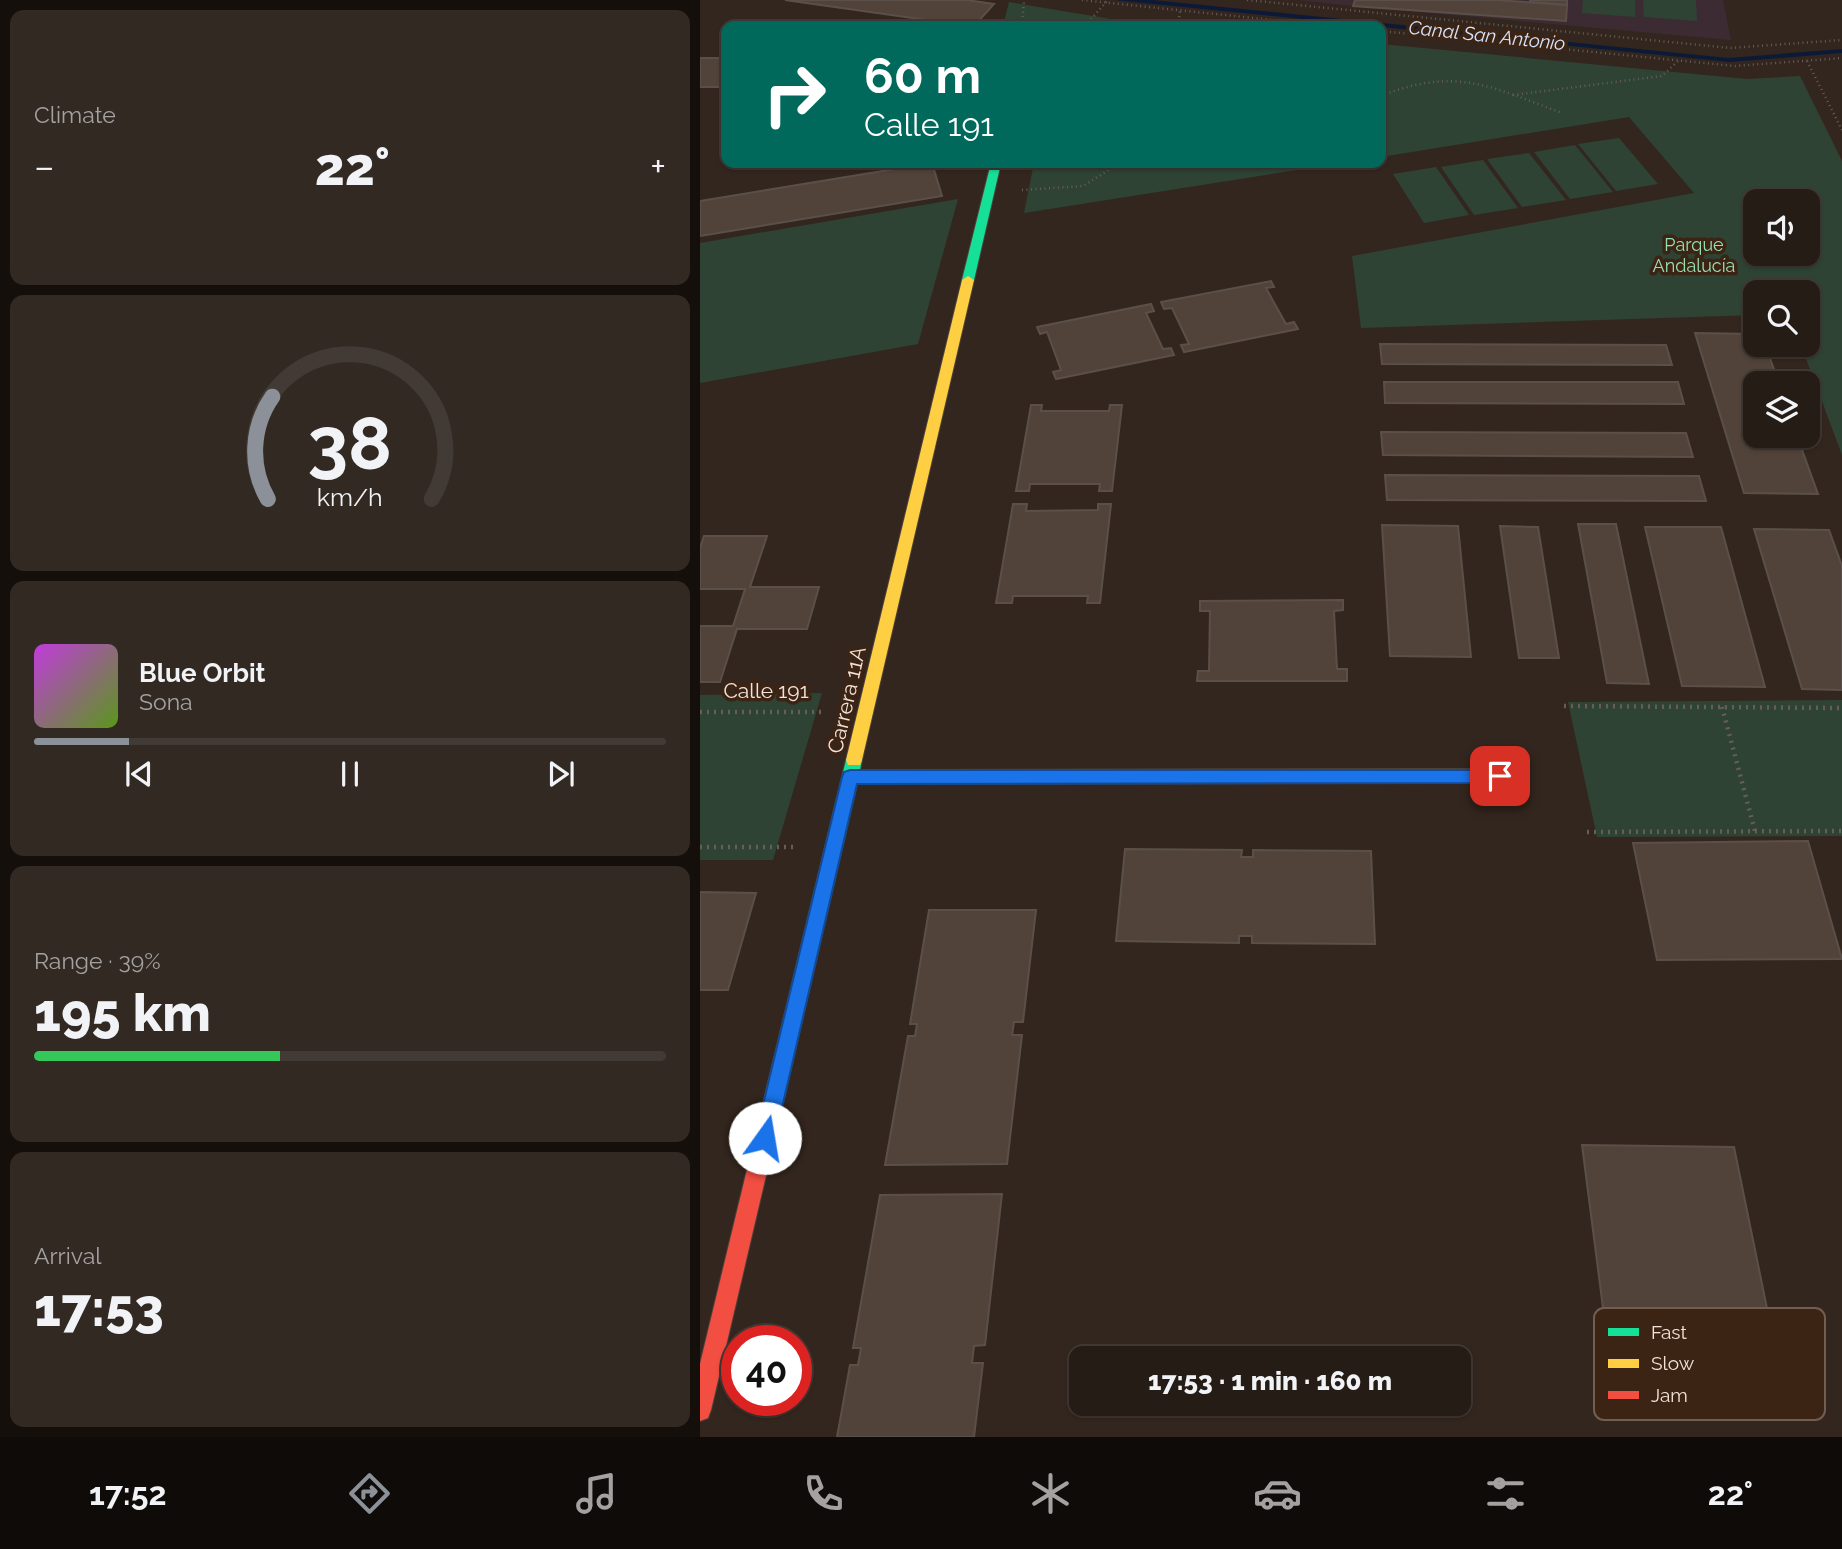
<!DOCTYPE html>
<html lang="en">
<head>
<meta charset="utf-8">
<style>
	body { margin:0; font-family:Raleway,sans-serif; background:#322923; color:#f1f3f6; height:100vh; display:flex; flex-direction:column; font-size:26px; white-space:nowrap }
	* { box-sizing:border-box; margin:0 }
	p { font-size:23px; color:#a4a1a1 }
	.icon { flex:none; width:38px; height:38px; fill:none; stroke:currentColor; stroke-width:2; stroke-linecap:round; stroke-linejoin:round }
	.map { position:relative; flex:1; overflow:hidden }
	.details { display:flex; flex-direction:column; gap:10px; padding:10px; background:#150f0c; width:700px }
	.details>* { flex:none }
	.top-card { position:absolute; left:21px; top:21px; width:665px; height:147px; border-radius:14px; box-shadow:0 2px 5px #0004,0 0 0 2px #423a35; background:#00695c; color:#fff; overflow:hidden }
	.fabs { position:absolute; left:1043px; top:189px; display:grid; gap:14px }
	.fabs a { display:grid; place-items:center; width:77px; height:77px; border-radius:14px; background:#261c16; box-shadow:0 2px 5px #0004,0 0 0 2px #423a35; font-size:35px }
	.speed { position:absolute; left:21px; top:1325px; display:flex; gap:14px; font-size:35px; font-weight:700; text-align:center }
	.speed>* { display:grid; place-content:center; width:91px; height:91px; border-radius:50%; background:#261c16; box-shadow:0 2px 5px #0004,0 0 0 2px #423a35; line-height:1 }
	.speed .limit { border:10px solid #d22; background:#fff; color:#111 }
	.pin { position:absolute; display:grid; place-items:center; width:60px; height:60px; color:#fff; margin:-30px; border-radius:14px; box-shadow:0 4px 10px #0006 }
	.me { position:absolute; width:77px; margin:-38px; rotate:13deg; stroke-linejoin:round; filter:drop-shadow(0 0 5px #0008) }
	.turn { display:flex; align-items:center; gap:24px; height:147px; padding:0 28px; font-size:32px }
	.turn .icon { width:91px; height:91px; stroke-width:2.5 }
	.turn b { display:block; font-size:49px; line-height:60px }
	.big { font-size:52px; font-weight:800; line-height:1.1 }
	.details .widget { flex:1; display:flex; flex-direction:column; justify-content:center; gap:10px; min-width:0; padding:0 24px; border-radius:14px; background:#322923 }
	.details .dial { align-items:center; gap:0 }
	.dial svg { height:182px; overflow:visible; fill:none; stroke:#423a35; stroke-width:7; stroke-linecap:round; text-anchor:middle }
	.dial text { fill:#f1f3f6; stroke:none }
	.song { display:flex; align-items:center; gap:21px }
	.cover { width:84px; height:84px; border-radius:10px; background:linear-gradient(135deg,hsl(290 70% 55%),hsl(90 70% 35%)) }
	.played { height:7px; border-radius:4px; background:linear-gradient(90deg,#8c9099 15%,#423a35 15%) }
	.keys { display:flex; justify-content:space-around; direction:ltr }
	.heat { display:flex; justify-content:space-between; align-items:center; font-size:38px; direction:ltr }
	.charge { height:10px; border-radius:5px; background:linear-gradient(90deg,#34c759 39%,#423a35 0) }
	.trip { position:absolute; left:369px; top:1346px; width:402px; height:70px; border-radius:14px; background:#261c16; box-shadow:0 2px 5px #0004,0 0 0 2px #423a35; font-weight:800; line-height:70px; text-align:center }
	.menu { display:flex; height:112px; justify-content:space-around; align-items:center; background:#0f0b09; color:#a4a1a1 }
	.menu .icon { width:49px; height:49px }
	.menu .active { color:#8c9099 }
	.menu b { font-size:32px; color:#f1f3f6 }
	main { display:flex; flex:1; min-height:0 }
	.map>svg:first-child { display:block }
	.education { fill:#3c2b33 }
	.green { fill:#2f4334; fill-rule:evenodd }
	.water { fill:#0c1a37 }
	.building { fill:#51433a; stroke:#5b5049; stroke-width:2 }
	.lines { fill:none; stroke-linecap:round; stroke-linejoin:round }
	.fast-casing { stroke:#4d423b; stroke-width:2 }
	.slow-casing { stroke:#4d423b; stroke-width:2 }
	.jam-casing { stroke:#4d423b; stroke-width:2 }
	.path-far1 { stroke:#675d58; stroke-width:2.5; stroke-dasharray:1 3.5; stroke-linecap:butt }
	.path { stroke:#675d58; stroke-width:4.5; stroke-dasharray:2 5; stroke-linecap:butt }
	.fast { fill:#16e098; fill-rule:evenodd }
	.slow { fill:#ffcf43; fill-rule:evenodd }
	.jam { fill:#f24e42; fill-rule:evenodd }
	.route { fill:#1a73e8; stroke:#114b97; stroke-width:2 }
	.labels { text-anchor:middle; stroke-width:7; stroke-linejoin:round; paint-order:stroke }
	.far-park-label { font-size:18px; fill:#96dfb1; stroke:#3c2415 }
	.far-water-label { font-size:19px; font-style:italic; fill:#d5e3fd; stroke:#3c2415 }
	.street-label { font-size:21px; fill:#f2e2d8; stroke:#3c2415 }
	.key { fill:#3c2415; stroke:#735d50; stroke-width:2 }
	.key-label { font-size:19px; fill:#f2e2d8 }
</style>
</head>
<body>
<main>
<section class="details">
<div class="widget"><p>Climate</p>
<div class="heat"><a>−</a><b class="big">22°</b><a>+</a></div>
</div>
<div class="widget dial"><svg viewBox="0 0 100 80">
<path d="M14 69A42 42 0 1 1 86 69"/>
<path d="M14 69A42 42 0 0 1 16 24" stroke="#8c9099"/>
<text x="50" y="56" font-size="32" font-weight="700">38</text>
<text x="50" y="72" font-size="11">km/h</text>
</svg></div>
<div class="widget">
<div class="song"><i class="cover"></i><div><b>Blue Orbit</b><p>Sona</p></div></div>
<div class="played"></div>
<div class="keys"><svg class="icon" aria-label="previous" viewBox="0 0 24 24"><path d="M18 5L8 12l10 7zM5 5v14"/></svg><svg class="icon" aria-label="pause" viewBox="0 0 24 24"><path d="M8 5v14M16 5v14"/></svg><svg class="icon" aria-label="next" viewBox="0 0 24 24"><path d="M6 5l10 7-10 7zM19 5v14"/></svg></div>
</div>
<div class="widget"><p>Range · 39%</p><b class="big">195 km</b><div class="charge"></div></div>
<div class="widget"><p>Arrival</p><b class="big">17:53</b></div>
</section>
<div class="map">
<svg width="1142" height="1437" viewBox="0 0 1142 1437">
	<rect width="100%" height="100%" fill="#33261e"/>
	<!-- education -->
	<path class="education" d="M598,0h425l8,40 -378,-34z"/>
	<!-- green -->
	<path class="green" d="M883,0h52v17l-53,-4z
		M943,0h53l1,21 -53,-4z
		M309,2l102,17 81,7h-189z
		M681,44l366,35 53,-3 42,85v294l-41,-110h7v-53h-53v23l-394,13 -9,-72 342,-63 -65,-76 -248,40zM1055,201h53v53h-53z
		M919,138l39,46 -42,7 -38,-47z
		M875,145l38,47 -43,7 -36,-47z
		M829,153l37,47 -44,7 -35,-48z
		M783,160l35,48 -44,7 -33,-48z
		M334,163h308l-318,50z
		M736,167l33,48 -45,8 -31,-49z
		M258,199l-40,145 -218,39v-140z
		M122,693l-49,167h-73v-165z
		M1142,700v136l-245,1 -29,-135z"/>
	<!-- water -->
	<path class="water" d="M414,0h39l575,58 114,-9v4l-112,9z"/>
	<!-- building -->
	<path class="building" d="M85,0h182l27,4 -20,22h-5z
		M655,0h141l71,5 -1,16 -213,-15z
		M830,0h37v5l-37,-3z
		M0,58h26v29h-26z
		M232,163l10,33 -242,40v-35z
		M571,281l3,6 -8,1 20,36 8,-2 4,7 -114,23 -3,-7 8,-1 -17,-36 -8,1 -3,-7z
		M451,304l3,7 -8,2 17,36 8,-1 3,7 -118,24 -3,-7 8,-2 -14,-38 -7,2 -3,-7z
		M995,333l60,1v11h10l14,38h-24v53h42l21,58 -74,-1z
		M680,344l286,1 6,20 -290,-1z
		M684,382h294l6,22 -299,-1z
		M331,405h11l-1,6h68l1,-6h12l-10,86h-13l1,-7h-70l-1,7h-13z
		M681,432l305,1 7,24 -310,-2z
		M685,475l314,1 7,25 -319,-1z
		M313,504h14l-1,7 72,-1v-6h13l-11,99h-13l1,-7h-75l-1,7h-16z
		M878,524h38l33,160 -42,-1z
		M682,525l76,1 13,131 -81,-1z
		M800,526l38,1 21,131h-40z
		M945,527h76l44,160 -83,-1z
		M1054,529l75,1 13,36v124l-40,-1z
		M4,536h63l-17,51h69l-12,42h-70l-17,53h-20v-56h33l12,-37h-45v-41z
		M643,600v10l-9,1 3,58h10v12h-150l1,-10h11l1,-60h-10v-10z
		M1108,841l34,118 -185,1 -24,-117z
		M425,849l117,1 -1,7h12v-7l118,1 4,93 -123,-1v-7h-13v7l-123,-2z
		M0,892l56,1 -28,97h-28z
		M229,910h107l-13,112h-9l-2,13h10l-15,129 -122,1 23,-129h7l2,-12h-7z
		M882,1145l152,2 46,225 -169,-2z
		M302,1194l-17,151 -11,1 -2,17h11l-9,74h-137l13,-72h8l3,-17h-8l27,-153z"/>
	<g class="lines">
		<!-- fast casing -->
		<g class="fast-casing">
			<path id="fast" d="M291,163h10l-27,117 -6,4 -6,-4z
				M154,753l6,2 2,5 -2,10 559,-1 6,2 2,5 -2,5 -6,2 -562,1 -78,336 -3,7 -7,3 -7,-3 -3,-7 87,-360 2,-5z"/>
		</g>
		<!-- slow casing -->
		<g class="slow-casing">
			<path id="slow" d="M268,276l6,4 -112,480 -2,5h-12l-2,-5 116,-480z"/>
		</g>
		<!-- jam casing -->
		<g class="jam-casing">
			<path id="jam" d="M719,769h102l6,2 2,5 -2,5 -6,2h-102l-6,-2 -2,-5 2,-5z
				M69,1110l7,3 3,7 -68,290 -3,8 -8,3v-57l59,-244 3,-7z"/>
		</g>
		<!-- path-far1 -->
		<path class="path-far1" d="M382,0l248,26
			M547,0l483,48 112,-8
			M322,26l2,-26
			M385,26l23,-26
			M478,26l2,-15
			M681,31l354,35 107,-8
			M1107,61l35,69
			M813,95l149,-19 16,-15
			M681,96c74,-30 111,-9 181,17
			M322,190l61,-4 37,-23"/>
		<!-- path -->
		<path class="path" d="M864,706l278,2
			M1022,707l33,124
			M0,712h125
			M887,832l255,-1
			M0,847h93"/>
		<!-- fast -->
		<use href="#fast" class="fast"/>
		<!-- slow -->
		<use href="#slow" class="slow"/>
		<!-- jam -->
		<use href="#jam" class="jam"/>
	</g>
	<!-- route -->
	<path class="route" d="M150,770h650l6,1 2,5 -2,5 -6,2 -643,1 -82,354 -3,7 -7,3 -7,-3 -3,-7 87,-361 2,-5z"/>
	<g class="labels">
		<!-- far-park labels -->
		<g class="far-park-label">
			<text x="994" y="251">Parque<tspan x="994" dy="21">Andalucía</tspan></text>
		</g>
		<!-- far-water labels -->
		<g class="far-water-label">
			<text transform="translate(787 35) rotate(6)" y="7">Canal San Antonio</text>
		</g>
		<!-- street labels -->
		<g class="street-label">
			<text x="66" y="698">Calle 191</text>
			<text transform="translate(147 700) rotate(-77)" y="7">Carrera 11A</text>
		</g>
	</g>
	<!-- legend -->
	<rect x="894" y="1308" width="231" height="112" rx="10" class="key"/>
	<rect x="908" y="1328" width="31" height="8" fill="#16e098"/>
	<rect x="908" y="1359" width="31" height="9" fill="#ffcf43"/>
	<rect x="908" y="1391" width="31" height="8" fill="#f24e42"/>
	<g class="key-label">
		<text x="951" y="1339">Fast</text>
		<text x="951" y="1370">Slow</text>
		<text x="951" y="1402">Jam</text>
	</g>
</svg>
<div class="fabs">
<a><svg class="icon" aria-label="sound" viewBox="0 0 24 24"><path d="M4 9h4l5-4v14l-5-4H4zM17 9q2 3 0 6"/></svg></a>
<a><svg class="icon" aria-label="search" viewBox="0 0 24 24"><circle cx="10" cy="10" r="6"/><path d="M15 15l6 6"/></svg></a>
<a><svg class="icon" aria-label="layers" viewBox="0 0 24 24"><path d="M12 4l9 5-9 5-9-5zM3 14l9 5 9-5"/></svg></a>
</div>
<div class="speed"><div class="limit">40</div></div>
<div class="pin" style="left:800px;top:776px;background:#d93025"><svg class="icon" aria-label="arrive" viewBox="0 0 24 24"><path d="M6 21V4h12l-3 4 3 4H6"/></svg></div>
<svg class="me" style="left:65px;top:1138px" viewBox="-20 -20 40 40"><circle r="19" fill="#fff"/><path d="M0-13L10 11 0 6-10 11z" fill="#1a73e8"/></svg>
<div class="trip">17:53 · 1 min · 160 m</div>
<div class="top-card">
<div class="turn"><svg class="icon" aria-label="right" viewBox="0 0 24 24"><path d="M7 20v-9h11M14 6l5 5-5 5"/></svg><div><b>60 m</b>Calle 191</div></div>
</div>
</div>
</main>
<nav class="menu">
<b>17:52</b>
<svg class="icon active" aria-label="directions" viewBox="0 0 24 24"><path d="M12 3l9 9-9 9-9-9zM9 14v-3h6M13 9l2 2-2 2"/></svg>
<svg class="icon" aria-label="music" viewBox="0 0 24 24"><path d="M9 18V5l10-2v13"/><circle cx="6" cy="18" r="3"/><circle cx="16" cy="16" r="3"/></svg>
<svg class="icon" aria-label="phone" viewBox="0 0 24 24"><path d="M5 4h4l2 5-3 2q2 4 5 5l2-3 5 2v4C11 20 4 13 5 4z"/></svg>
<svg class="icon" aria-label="climate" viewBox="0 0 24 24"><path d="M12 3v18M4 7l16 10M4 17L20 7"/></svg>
<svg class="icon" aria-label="car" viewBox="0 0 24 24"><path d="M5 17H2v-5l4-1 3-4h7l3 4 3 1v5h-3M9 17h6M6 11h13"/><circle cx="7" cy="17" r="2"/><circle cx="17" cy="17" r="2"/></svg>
<svg class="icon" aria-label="filters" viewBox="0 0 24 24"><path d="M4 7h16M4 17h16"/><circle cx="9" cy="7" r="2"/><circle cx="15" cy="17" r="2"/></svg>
<b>22°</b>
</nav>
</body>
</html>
